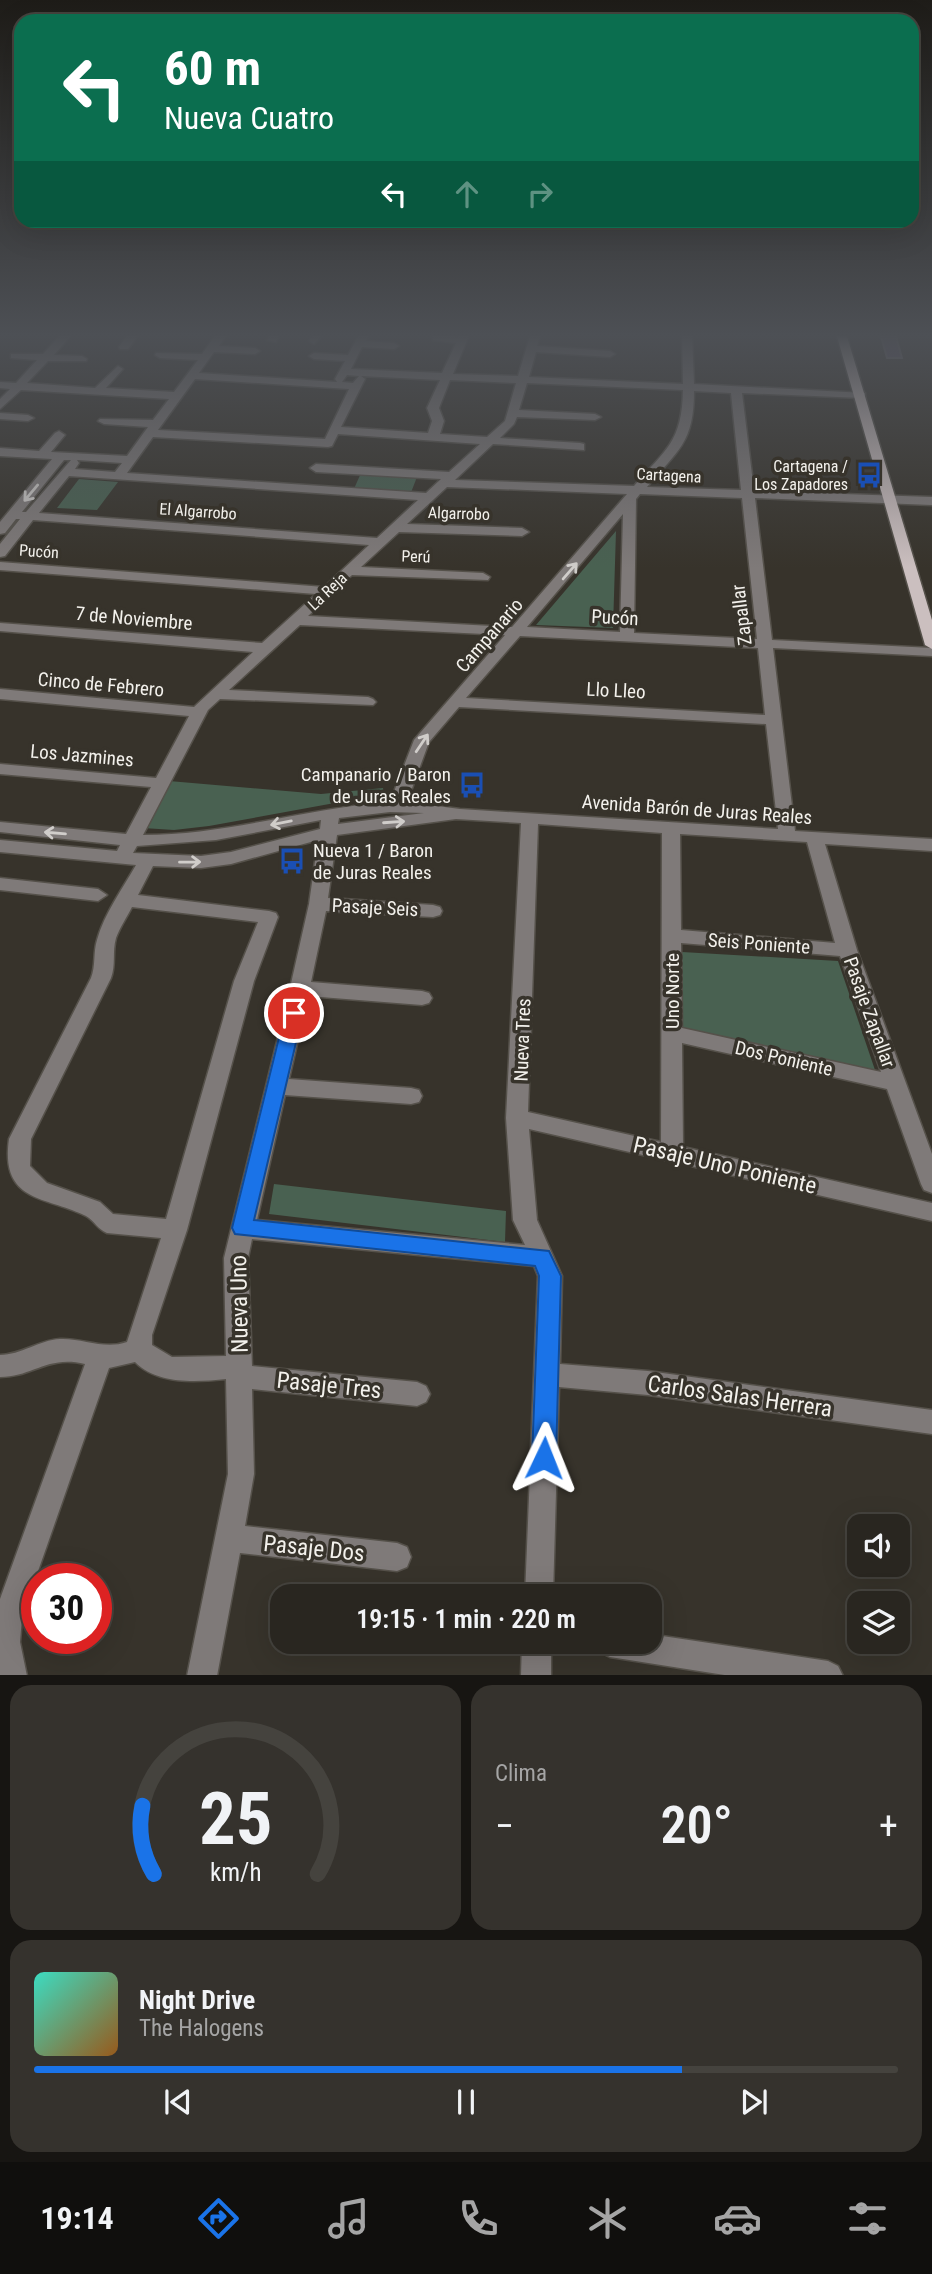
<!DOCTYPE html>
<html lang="es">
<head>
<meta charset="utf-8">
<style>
	body { margin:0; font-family:"Roboto Condensed",sans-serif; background:#35322d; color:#f1f3f6; height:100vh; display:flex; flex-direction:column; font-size:26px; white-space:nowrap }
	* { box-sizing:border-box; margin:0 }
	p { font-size:23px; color:#a5a5a5 }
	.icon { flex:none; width:38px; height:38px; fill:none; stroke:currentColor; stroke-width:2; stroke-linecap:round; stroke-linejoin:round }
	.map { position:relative; height:1675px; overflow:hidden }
	.details { display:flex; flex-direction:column; gap:10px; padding:10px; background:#171512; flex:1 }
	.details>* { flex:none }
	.top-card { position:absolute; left:14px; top:14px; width:905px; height:214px; border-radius:21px; box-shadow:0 7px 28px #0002,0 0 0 2px #45433e; background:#0b6e4f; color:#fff; overflow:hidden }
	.buttons { position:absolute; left:847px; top:1514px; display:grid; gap:14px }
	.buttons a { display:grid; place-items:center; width:63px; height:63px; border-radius:14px; background:#292620; box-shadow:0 7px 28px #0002,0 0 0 2px #45433e; font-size:35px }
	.speed { position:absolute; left:21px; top:1563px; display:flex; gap:14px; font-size:35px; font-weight:700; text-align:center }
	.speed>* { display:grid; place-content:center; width:91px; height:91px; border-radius:50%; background:#292620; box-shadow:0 7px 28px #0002,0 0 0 2px #45433e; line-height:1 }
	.speed .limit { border:10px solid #d22; background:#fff; color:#111 }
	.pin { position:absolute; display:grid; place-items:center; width:60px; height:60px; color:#fff; margin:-30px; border:4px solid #fff; border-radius:50%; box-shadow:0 2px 7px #0007 }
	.me { position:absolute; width:77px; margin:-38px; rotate:2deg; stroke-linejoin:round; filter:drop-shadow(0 0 5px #0008) }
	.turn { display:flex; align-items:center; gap:24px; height:147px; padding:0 35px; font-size:32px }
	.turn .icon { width:91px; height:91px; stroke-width:2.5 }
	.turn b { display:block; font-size:49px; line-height:60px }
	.lanes { display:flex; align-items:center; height:66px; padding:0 35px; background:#0003; justify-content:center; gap:35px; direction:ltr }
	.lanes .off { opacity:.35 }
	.big { font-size:52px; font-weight:600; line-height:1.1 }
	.details .card { flex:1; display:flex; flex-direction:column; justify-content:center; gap:10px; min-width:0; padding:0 24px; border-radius:21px; background:#35322d }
	.details .dial { align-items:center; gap:0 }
	.dial svg { height:182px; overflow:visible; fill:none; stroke:#45433e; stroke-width:7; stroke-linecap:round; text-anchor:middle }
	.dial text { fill:#f1f3f6; stroke:none }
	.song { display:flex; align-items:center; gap:21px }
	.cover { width:84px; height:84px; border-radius:10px; background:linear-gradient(135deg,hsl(170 70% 55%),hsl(30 70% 35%)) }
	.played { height:7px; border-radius:4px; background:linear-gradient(90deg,#1a73e8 75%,#45433e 75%) }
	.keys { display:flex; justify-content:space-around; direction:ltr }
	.heat { display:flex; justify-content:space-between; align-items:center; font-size:38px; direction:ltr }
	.details .tiles { flex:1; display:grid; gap:10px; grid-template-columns:1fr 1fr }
	.card:last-child { grid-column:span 2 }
	.trip { position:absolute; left:270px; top:1584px; width:392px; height:70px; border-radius:21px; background:#292620; box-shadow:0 7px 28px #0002,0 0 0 2px #45433e; font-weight:600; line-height:70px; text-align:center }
	.dock { display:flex; height:112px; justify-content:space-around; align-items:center; background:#100f0d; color:#a5a5a5 }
	.dock .icon { width:49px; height:49px }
	.dock .on { color:#1a73e8 }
	.dock b { font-size:32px; color:#f1f3f6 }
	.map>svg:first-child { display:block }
	.green { fill:#496151 }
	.building { fill:#615276; stroke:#74707a; stroke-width:2 }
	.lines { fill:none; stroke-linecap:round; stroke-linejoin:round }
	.minor-casing { stroke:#55514a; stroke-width:3 }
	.major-casing { stroke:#55514a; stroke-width:3 }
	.minor { fill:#7f7a79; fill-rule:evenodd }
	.major { fill:#cbbfbf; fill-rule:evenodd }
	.oneway { stroke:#d0cdca }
	.route { fill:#1a73e8; stroke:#114b97; stroke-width:2 }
	.labels { text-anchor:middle; stroke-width:7; stroke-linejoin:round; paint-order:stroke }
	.far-poi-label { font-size:16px; fill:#f3f1ec; stroke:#37332b; text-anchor:end }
	.far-street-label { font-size:16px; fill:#f3f1ec; stroke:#37332b }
	.street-label { font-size:19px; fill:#f3f1ec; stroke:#37332b }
	.poi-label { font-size:19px; fill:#f3f1ec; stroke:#37332b; text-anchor:end }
	.near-street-label { font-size:23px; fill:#f3f1ec; stroke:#37332b }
</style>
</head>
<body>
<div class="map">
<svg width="932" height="1676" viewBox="0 0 932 1676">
	<rect width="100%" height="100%" fill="#37332b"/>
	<!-- green -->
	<path class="green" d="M361,473l56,4 -7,18 -57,-4z
		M79,479l39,3 -21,28 -40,-2z
		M616,531l-3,97 -77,-3z
		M169,781l152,13 62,-6 1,6 -175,32 -35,4 -31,-2z
		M682,952l156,9 37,109 -193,-41z
		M274,1184l232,27 -1,31 -236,-28z"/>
	<!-- building -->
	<path class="building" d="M880,333h15l7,25h-15z"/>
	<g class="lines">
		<!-- minor casing -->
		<g class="minor-casing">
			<path id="minor" d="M62,333h11l-19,22 28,1 5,3 -1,2h-38l-21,22 68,5 23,-22 5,3 -17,19 68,4 24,-32 -38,-2 -5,-3 1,-2 46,1 15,-21h11l-9,13 36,2 5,3 -5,3 -41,-2 -15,21 138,9 -2,-3 10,-18 -31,-2 -5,-3 5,-3 34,2 12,-22h10l-4,8 28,2 5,3 -5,3 -32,-2 -11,22 91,4 14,-30 -23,-3 -2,-7 27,4 2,-4h10l-17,41 65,2 13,-43h10l-4,13 73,5 5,3 -5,3 -74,-5 -7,25 154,7 -1,-51h10l2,51 171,9v4l-4,1 -119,-5 12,98 178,6v8l-177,-7 17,142 160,8v8l-159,-8 22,183 137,8v12l-107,-7 32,106 75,204v39l-8,-3 -3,-6 -34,-95 -205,-46 1,104 249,56v18l-403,-92 8,91 25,56 -2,88 88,7 284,39v24l-284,-39 -89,-8 -6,209h-28l13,-320 -4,-10 -282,-27 -4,19 4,108 165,16 9,4 4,8 -4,8 -9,4 -165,-17 2,85 -9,52 152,17 10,4 4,10 -4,10 -10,4 -157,-18 -23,123h-30l41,-202 -2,-95c-29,3 -68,6 -91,-17l-26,6 -87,249 -2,25 7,34h-27v-77l85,-235c-38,-9 -52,13 -85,13v-22c21,0 39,-15 60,-16 23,-1 44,11 67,3l34,-104 -54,-5c-10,-4 -12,-12 -21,-17 -40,-20 -86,-13 -77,-77l82,-161c5,-13 2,-25 6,-38 7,-26 26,-52 39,-75l-136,-13v-12l117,11 3,-6 -120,-13v-10l126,12 25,-47 -151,-13v-10l156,14 33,-62 -189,-17v-10l194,18 59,-55 -253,-21v-8l262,20 54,-49 -316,-24v-8l324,25 45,-42 -336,-25 -28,36 -5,1v-13l20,-25h-4l-11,14 -5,1v-12l52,-63 -52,-3v-8l39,3 16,-18 4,-2 6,4 -14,17 76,4 21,-29 -44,-3 -6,-3 2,-2 53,1 16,-21 -148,-9 -21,19v-10l10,-10 -10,-1v-6l16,1 21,-23 -26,-2v-4h32zM347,375l12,1 -6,7 -11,-1zM361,376l79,4 -13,28 5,13 -4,12 -87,-6 24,-48zM195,379l154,10 -24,50 -167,-9zM450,380l66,3 -11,38 -18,16 -47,-3 4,-13 -5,-13zM527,383l156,7c-1,52 -17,59 -49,96l-179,-6 38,-36 91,6v-6l-4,-1 -80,-5 14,-14 3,-7 78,3 6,-3 -6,-3 -76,-4zM694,391l37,2 10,97 -94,-3c31,-37 47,-44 47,-96zM338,434l142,10 -31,28 -133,-8 -6,4 6,4 125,7 -15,14 -299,-20 26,-36 175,10 4,-1zM64,460h7l-45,52h-4zM77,460l45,3 -7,9 -40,-3 4,-6zM69,476l349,24 -41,38 -338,-25zM447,487l180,7 -115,133 -204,-11 44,-41 136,5 2,-3 -7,-4 -122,-6 38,-35 123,4 7,-4 -7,-4 -115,-4zM640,494l102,4 15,141 -123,-6 2,-134zM623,514l-3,118 -93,-5zM300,625l205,10 -91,105 -24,62c-83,6 -163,33 -247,33l65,-125 12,-11 153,6 3,-3 -3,-3 -5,-2 -139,-7zM520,636l238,12 7,67 -299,-17zM459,707l307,17 12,105 -318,-20 -53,-7 22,-60zM390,812l34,1 -86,11 1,-6zM456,819l65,4 -15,295 7,102 12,25 -268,-25 28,-125 126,9 8,-2 3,-6 -3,-6 -8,-2 -122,-9 19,-83 114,9 7,-2 3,-5 -3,-5 -7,-2 -111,-9 15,-71 107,6 7,-2 2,-4 -2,-4 -7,-2 -105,-7 9,-63zM321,820l-1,9 -89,23 -30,4 -68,-3 4,-7 79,-6zM538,824l124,9 -1,309 -133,-30zM680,834l127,8 28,101 -154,-13zM318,840l-9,64 -19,84 -66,270 2,98 -54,1 -20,-12v-10l35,-105 67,-249 24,-64 -2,-4 -7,-2 -131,-16 15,-29 48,2 30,-4zM132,907l126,15 -24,59 -68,238 -53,-5 -13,-12 -53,-19 -17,-17 1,-27 80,-161c5,-13 1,-26 5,-40 4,-11 11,-21 16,-31zM681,943l159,13 41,116 -199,-44z
				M129,333h11l-12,16h-8l-1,-2z
				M270,333h10l-4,9 -9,-2z
				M314,333h10l-10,11 -5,-3z
				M0,413l28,2 6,3 -6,3 -28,-2z
				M0,878l98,11 9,6 -9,6 -98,-11z
				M649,1634l179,27 10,5 5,10h-112l-121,-19 -10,-5 -5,-10h54z
				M522,1642h29v34h-30z"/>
		</g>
		<!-- major casing -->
		<g class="major-casing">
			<path id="major" d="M836,333h10l86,287v29l-7,-4z"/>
		</g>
		<!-- minor -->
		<use href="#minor" class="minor"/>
		<!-- major -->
		<use href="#major" class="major"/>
	</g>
	<!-- one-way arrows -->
	<defs><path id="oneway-shaft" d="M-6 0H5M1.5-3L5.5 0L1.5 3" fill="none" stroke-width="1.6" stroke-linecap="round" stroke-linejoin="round" transform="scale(1.75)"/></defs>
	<g class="oneway">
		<use href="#oneway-shaft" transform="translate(31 493) rotate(130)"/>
		<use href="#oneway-shaft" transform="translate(570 571) rotate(-49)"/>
		<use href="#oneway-shaft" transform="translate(422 743) rotate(-56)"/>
		<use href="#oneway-shaft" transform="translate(394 822) rotate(-4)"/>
		<use href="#oneway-shaft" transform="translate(281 823) rotate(169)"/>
		<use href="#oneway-shaft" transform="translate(55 833) rotate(-175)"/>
		<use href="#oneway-shaft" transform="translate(190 862) rotate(-1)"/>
	</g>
	<!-- sky -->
	<linearGradient id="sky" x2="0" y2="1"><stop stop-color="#1e1c18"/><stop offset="0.59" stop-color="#4d5055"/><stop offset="1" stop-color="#4d5055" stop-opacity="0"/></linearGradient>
	<rect width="932" height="568" fill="url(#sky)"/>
	<!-- route -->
	<path class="route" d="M294,1006l6,2 3,5 -49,207 295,31 12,25 -5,182 -4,8 -8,4 -9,-4 -3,-8 7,-182 -4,-10 -300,-32 -3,-6 53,-215 3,-5z"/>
	<!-- icons -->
	<defs>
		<g id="bus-bare" transform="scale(2.1)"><path d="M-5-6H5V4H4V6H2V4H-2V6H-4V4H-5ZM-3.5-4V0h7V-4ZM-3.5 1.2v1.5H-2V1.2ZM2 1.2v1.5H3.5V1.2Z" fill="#1a4fb4" stroke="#37332b" stroke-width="2.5" paint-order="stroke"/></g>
	</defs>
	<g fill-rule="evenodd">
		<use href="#bus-bare" x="869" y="475"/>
		<use href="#bus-bare" x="472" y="785"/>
		<use href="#bus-bare" x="292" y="861"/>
	</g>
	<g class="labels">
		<!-- far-poi labels -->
		<g class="far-poi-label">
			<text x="848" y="472">Cartagena /<tspan x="848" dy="18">Los Zapadores</tspan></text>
		</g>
		<!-- far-street labels -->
		<g class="far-street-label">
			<text transform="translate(669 475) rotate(3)" y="6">Cartagena</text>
			<text transform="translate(198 511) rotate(4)" y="6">El Algarrobo</text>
			<text transform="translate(459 513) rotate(2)" y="6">Algarrobo</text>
			<text transform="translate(39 551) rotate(4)" y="6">Pucón</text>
			<text transform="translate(416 556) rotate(2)" y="6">Perú</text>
			<text transform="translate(327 591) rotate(-43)" y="6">La Reja</text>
		</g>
		<!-- street labels -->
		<g class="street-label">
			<text transform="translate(741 615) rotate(-97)" y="7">Zapallar</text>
			<text transform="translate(615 617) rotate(3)" y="7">Pucón</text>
			<text transform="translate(134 618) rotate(5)" y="7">7 de Noviembre</text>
			<text transform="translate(489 635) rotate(-49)" y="7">Campanario</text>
			<text transform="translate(101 684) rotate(5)" y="7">Cinco de Febrero</text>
			<text transform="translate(616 690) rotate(3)" y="7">Llo Lleo</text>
			<text transform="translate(82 755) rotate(5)" y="7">Los Jazmines</text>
			<text transform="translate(697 809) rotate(4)" y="7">Avenida Barón de Juras Reales</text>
			<text transform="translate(375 907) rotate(3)" y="7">Pasaje Seis</text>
			<text transform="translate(759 943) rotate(4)" y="7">Seis Poniente</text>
			<text transform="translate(672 991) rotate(-90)" y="7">Uno Norte</text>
			<text transform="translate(870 1012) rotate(70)" y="7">Pasaje Zapallar</text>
			<text transform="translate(522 1040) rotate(-88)" y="7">Nueva Tres</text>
			<text transform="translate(784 1058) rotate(13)" y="7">Dos Poniente</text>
		</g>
		<!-- poi labels -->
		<g class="poi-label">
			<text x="451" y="781">Campanario / Baron<tspan x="451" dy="22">de Juras Reales</tspan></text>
			<text x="313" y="857" text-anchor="start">Nueva 1 / Baron<tspan x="313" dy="22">de Juras Reales</tspan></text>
		</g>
		<!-- near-street labels -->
		<g class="near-street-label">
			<text transform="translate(725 1165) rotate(13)" y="8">Pasaje Uno Poniente</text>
			<text transform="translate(239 1304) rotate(-91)" y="8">Nueva Uno</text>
			<text transform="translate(329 1385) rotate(6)" y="8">Pasaje Tres</text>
			<text transform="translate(740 1396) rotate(8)" y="8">Carlos Salas Herrera</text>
			<text transform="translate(314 1548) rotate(6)" y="8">Pasaje Dos</text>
		</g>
	</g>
</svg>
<div class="buttons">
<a><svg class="icon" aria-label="sound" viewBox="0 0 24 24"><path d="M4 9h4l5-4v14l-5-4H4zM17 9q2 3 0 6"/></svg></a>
<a><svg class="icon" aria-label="layers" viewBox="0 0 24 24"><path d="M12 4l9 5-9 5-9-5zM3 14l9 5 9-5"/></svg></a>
</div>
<div class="speed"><div class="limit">30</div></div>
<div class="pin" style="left:294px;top:1013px;background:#d93025"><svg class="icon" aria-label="arrive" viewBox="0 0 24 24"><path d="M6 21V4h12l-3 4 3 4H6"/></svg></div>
<svg class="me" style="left:544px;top:1458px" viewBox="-20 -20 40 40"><path d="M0-17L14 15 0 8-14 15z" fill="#1a73e8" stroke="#fff" stroke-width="4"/></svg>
<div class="trip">19:15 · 1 min · 220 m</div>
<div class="top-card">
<div class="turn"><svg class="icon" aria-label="left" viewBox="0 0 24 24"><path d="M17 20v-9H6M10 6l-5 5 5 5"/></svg><div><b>60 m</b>Nueva Cuatro</div></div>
<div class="lanes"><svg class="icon" aria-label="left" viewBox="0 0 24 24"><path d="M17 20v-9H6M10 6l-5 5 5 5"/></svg><svg class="icon off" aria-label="ahead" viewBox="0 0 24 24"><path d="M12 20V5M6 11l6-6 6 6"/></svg><svg class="icon off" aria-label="right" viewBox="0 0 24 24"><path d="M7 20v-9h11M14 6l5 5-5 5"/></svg></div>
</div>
</div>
<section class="details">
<div class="tiles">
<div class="card dial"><svg viewBox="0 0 100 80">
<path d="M14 69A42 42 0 1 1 86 69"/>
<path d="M14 69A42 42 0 0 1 9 39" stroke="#1a73e8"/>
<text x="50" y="56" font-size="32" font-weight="700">25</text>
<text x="50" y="72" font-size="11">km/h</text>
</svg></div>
<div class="card"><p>Clima</p>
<div class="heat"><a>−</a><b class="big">20°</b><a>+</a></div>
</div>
<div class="card">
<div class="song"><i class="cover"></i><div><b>Night Drive</b><p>The Halogens</p></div></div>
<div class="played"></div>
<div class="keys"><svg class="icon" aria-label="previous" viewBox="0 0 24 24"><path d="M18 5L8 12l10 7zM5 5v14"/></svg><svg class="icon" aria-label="pause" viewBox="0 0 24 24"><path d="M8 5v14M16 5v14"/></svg><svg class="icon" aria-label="next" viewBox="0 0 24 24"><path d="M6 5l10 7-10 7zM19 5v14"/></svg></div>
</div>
</div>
</section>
<nav class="dock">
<b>19:14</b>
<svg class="icon on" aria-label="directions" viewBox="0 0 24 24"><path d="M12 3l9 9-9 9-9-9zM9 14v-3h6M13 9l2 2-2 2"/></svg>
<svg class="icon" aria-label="music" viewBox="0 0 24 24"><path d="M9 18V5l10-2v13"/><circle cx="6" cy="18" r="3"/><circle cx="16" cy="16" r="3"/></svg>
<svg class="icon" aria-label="phone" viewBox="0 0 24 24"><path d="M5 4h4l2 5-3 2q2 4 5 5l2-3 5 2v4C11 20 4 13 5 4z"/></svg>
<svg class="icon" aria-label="climate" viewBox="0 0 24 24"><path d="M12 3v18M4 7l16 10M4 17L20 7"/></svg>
<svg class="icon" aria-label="car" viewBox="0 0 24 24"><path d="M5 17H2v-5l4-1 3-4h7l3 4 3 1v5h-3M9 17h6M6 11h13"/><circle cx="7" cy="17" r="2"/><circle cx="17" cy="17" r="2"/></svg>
<svg class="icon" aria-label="filters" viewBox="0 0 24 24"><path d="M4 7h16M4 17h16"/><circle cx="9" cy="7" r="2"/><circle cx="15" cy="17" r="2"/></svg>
</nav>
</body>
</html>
